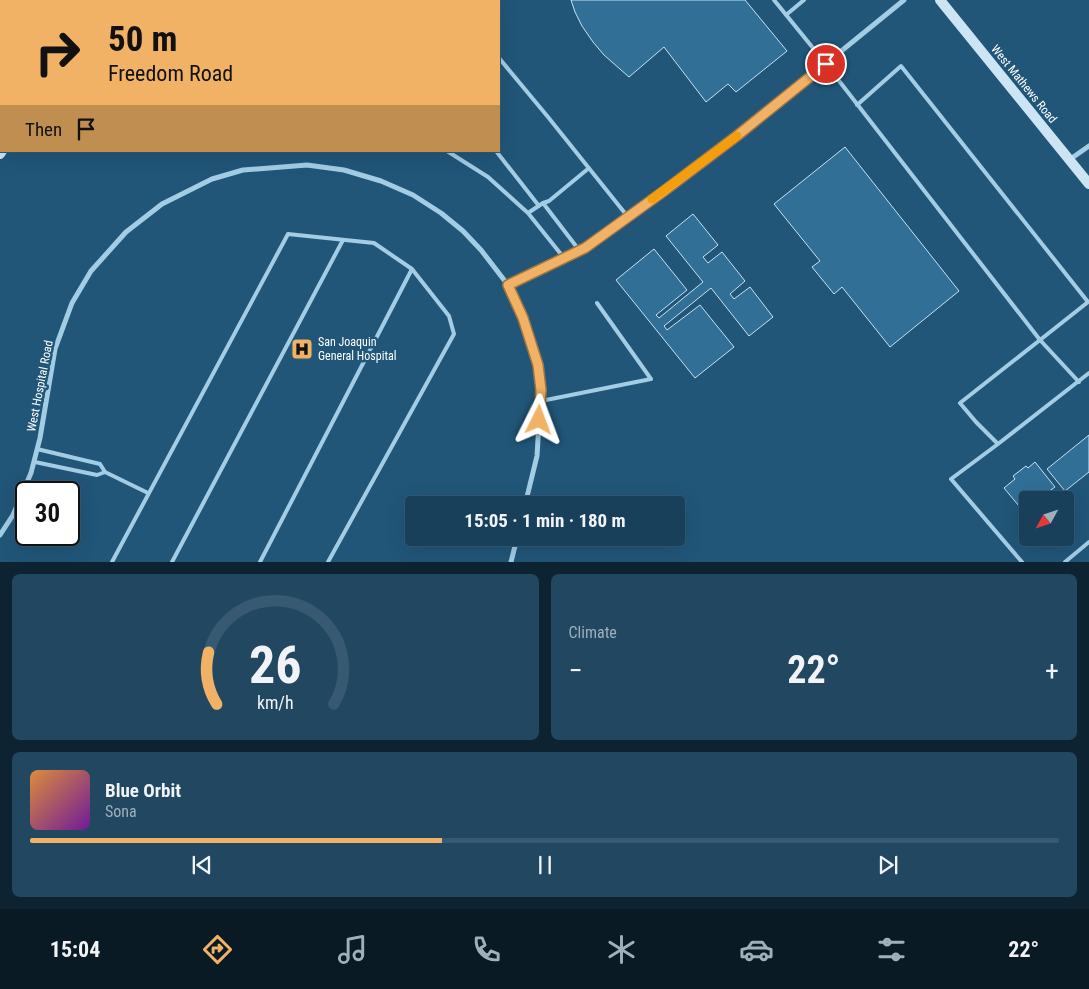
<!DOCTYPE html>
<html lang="en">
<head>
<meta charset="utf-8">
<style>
	body { margin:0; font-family:"Roboto Condensed",sans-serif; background:#224761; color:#f1f3f6; height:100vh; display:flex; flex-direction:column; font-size:19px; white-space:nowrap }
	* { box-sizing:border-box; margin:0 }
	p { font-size:16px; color:#9fafbb }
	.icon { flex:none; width:28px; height:28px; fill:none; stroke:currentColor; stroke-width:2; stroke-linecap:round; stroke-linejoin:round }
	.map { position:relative; height:562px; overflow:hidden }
	.panel { display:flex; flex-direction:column; gap:12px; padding:12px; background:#0e2332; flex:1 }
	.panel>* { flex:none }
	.banner { position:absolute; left:0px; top:0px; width:500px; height:152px; box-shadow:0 5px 20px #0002,0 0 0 1px #375971; background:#f1b265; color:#111; overflow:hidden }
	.needle { width:32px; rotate:230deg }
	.fabs { position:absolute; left:1019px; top:491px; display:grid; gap:10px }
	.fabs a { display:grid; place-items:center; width:55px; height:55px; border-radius:5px; background:#19405b; box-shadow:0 5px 20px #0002,0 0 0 1px #375971; font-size:25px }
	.speed { position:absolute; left:15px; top:481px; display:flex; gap:10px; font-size:25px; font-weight:700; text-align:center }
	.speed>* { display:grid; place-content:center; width:65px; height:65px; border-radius:50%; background:#19405b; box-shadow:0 5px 20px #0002,0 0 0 1px #375971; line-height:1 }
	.speed .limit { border:2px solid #111; border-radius:8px; background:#fff; color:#111 }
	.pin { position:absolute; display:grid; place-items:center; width:42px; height:42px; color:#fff; margin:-21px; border:2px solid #fff; border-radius:50%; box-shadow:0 1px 5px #0007 }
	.me { position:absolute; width:55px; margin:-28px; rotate:3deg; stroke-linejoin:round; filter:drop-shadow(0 0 4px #0008) }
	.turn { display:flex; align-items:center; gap:18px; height:105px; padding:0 25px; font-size:22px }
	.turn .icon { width:65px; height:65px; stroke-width:2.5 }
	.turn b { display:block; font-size:35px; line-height:42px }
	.then { display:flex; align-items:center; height:48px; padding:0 25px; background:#0003; gap:10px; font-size:19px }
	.big { font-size:38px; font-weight:700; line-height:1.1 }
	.panel .card { flex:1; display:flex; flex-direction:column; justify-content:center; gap:8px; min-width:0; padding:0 18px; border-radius:8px; background:#224761 }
	.panel .dial { align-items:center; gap:0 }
	.dial svg { height:130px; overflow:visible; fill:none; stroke:#375971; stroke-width:7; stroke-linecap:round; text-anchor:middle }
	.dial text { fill:#f1f3f6; stroke:none }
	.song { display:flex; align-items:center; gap:15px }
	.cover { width:60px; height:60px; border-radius:8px; background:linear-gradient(135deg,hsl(30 70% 55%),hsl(280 70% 35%)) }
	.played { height:5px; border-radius:2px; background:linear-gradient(90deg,#f1b265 40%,#375971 40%) }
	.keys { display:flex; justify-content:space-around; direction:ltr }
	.heat { display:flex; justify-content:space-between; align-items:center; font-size:28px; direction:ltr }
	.panel .tiles { flex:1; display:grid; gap:12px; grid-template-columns:1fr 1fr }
	.card:last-child { grid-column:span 2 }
	.trip { position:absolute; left:405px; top:496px; width:280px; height:50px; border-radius:5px; background:#19405b; box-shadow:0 5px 20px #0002,0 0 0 1px #375971; font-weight:700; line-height:50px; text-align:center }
	.dock { display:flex; height:80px; justify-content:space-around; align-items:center; background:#0a1a24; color:#9fafbb }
	.dock .icon { width:35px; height:35px }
	.dock .current { color:#f1b265 }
	.dock b { font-size:22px; color:#f1f3f6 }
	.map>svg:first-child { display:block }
	.building { fill:#316f97; stroke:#c6e2f4 }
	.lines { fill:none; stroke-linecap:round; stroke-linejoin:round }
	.lane { stroke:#a3cce5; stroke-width:4 }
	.street { stroke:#a3cce5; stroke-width:5 }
	.secondary { stroke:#cce4f4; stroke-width:10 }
	.route-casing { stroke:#9d7442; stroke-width:12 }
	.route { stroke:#f1b265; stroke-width:9 }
	.slow { stroke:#f59e0b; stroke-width:9 }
	.labels { text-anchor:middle; stroke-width:5; stroke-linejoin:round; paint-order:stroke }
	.street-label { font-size:12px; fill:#fff; stroke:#215679 }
	.poi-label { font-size:12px; fill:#fff; stroke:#215679; text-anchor:start }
</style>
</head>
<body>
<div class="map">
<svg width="1089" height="562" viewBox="0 0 1089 562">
	<rect width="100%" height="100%" fill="#215679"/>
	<!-- building -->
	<path class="building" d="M571,0h174l42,51 -51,41 -8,-8 -22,18 -42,-55 -35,30 -25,-22 -11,-13 -11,-16 -7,-14z
		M845,147l114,144 -69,56 -48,-60 -8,7 -22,-27 8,-6 -46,-57z
		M693,214l25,31 -15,12 5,6 14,-11 23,29 -15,13 4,5 16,-12 23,30 -24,19 -38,-48 -47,38 3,4 33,-25 34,42 -39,31 -79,-98 38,-31 33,41 -31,25 3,3 44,-36 -37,-46z
		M1089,435v37l-24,19 -18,-22z
		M1035,462l20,25 -7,5 3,4 -6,4h-17v9l-4,3 -20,-24 11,-9 -2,-3 13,-10 2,2z"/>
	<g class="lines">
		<!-- lane -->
		<path class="lane" d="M376,0l1,1
			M774,0l52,64 214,276 -80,63 16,19 22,22 91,-71
			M335,1l2,-1
			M435,1l2,-1
			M786,15l18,-15
			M499,58l49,59 80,100
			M857,105l44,-39 187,236 -48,38 39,42
			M447,151l41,26 40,36 15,-10 6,-2 40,-33
			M496,151l43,55
			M543,203l36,47
			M528,213l36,45
			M541,401l110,-22 -54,-76
			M998,444l-47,35 71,83
			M37,449l63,15 5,8 43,21
			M35,462l62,13 8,-3
			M112,562l176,-328 86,9 38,26 37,47 5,18 -126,228
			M172,562l171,-322
			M260,562l152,-293
			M1065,562l24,-20"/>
		<!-- street -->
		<path class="street" d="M1069,160l20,-14
			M508,285l77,-38 79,-56 74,-56 166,-135
			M0,535l13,-20 18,-42 9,-35 15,-89 17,-46 19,-32 35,-39 36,-28 50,-25 31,-9 64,-5 37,5 37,11 32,14 28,18 22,18 18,19 27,35 15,32 15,48 3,25 -4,66 -12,49
			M511,562l6,-24"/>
		<!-- secondary -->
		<path class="secondary" d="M940,0l149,184
			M192,1l2,-1
			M0,154l2,-3"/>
	</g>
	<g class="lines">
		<!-- route casing -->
		<g class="route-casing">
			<path id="route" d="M539,420l2,-30 -3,-25 -15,-47 -15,-33 77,-37 79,-57 74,-56 88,-71"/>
		</g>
		<!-- route -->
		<use href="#route" class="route"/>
		<!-- slow -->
		<path class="slow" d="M652,199l85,-63"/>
	</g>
	<!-- icons -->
	<defs>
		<g id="hospital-square" transform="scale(1.125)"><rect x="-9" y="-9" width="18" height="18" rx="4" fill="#f1b265" stroke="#215679"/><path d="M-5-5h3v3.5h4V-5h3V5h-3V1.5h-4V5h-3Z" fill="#111"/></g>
	</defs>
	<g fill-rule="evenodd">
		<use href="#hospital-square" x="302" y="349"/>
	</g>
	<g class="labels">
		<!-- street labels -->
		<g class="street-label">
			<text transform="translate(1024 84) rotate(51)" y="4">West Mathews Road</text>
			<text transform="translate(40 386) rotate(-79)" y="4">West Hospital Road</text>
		</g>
		<!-- poi labels -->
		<g class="poi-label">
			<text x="318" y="346">San Joaquin<tspan x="318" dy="14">General Hospital</tspan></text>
		</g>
	</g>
</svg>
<div class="fabs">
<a><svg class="needle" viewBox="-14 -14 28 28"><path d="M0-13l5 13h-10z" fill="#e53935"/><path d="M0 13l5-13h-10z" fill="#9fafbb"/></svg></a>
</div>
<div class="speed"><div class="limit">30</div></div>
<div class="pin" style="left:826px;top:64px;background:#d93025"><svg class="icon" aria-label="arrive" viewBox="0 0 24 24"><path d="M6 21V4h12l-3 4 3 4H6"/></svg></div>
<svg class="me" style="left:539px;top:420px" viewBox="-20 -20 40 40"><path d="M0-17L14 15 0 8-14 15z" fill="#f1b265" stroke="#fff" stroke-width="4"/></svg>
<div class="trip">15:05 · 1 min · 180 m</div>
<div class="banner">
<div class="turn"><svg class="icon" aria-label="right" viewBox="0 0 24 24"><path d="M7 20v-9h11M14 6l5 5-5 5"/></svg><div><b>50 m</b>Freedom Road</div></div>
<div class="then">Then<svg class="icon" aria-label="arrive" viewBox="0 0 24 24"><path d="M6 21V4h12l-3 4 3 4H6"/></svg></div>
</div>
</div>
<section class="panel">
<div class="tiles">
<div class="card dial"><svg viewBox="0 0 100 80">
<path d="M14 69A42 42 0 1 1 86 69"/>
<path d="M14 69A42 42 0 0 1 9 37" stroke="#f1b265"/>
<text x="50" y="56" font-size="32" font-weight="700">26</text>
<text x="50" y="72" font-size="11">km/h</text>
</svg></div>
<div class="card"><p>Climate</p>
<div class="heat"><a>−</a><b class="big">22°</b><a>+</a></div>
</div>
<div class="card">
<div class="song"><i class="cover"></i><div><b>Blue Orbit</b><p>Sona</p></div></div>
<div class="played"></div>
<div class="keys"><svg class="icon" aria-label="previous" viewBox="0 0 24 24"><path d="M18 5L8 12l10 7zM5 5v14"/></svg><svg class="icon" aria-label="pause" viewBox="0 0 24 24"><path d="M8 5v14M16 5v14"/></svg><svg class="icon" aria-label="next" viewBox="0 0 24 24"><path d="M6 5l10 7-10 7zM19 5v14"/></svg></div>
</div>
</div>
</section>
<nav class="dock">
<b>15:04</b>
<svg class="icon current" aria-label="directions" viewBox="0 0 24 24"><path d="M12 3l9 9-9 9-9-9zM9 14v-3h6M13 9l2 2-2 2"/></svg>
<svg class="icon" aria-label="music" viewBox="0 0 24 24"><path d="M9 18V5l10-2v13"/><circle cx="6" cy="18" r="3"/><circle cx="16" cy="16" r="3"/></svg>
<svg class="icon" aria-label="phone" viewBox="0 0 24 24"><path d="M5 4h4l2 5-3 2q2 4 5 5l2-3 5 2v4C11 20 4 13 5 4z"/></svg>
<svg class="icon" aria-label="climate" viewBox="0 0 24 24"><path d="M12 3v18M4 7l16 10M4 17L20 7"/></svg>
<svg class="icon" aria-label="car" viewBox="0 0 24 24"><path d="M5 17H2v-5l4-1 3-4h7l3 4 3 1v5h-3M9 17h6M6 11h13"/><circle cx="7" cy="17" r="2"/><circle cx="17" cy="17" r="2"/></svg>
<svg class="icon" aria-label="filters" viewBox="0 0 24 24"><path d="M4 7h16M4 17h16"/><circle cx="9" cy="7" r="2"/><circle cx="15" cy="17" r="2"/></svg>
<b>22°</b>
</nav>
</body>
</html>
